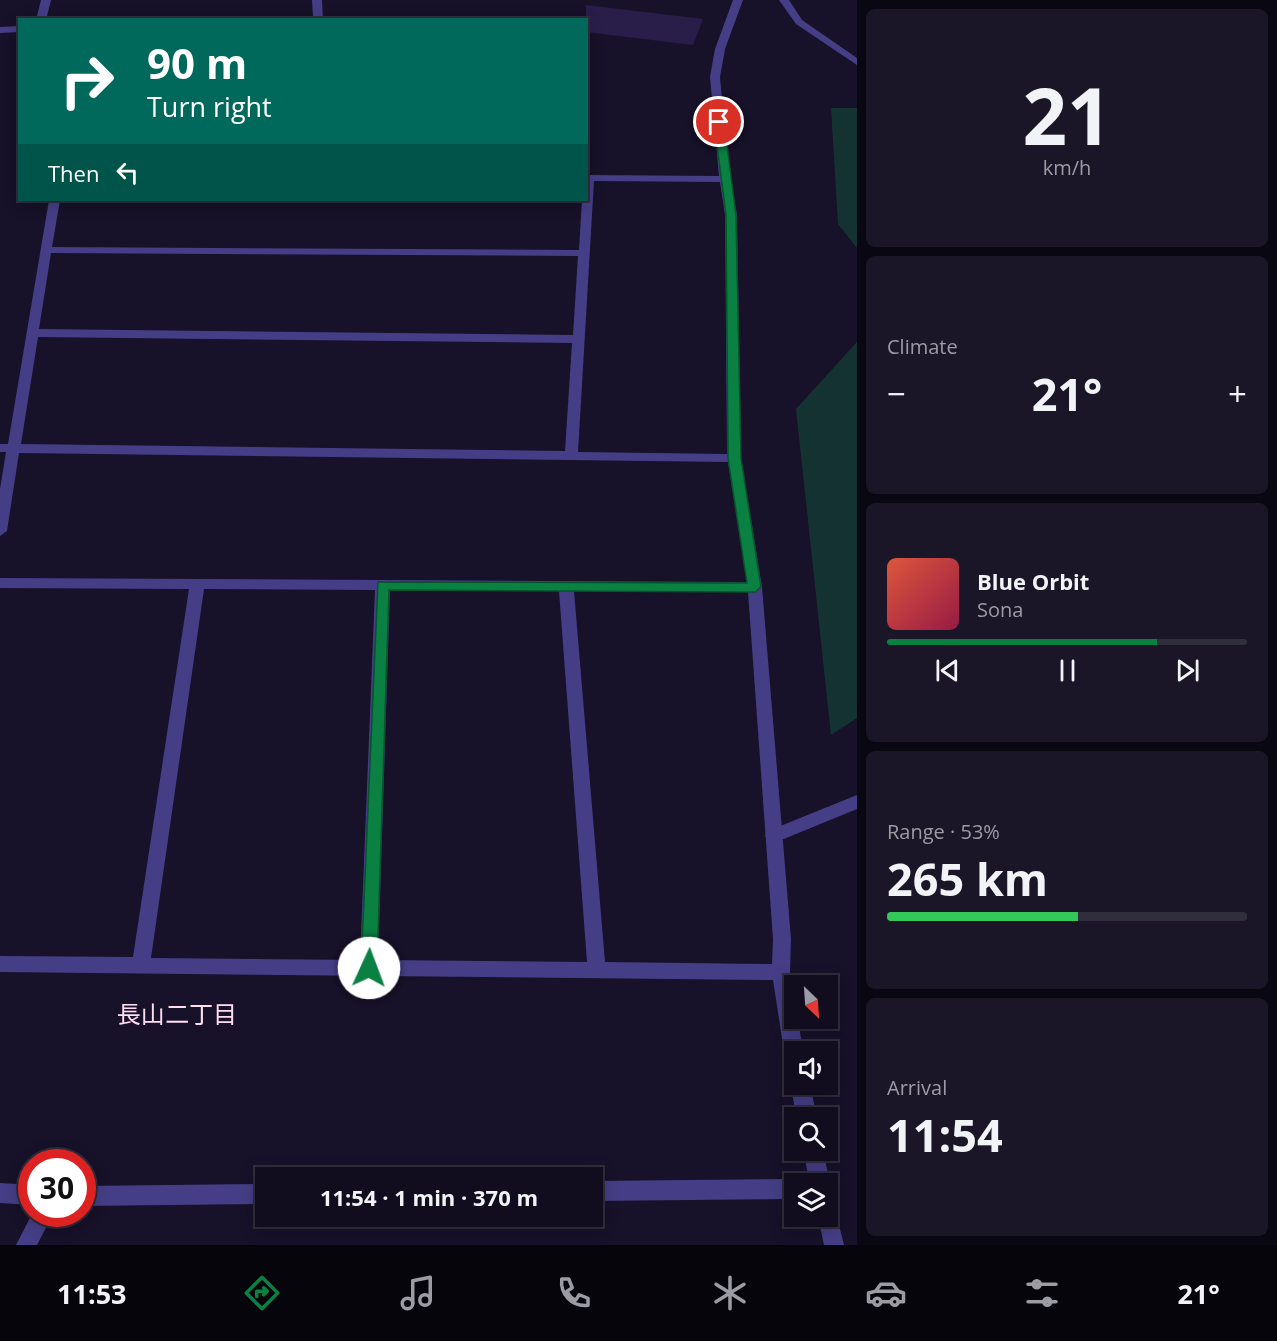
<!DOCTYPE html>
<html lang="en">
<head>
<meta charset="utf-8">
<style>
	body { margin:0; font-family:"Open Sans","Noto Sans JP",sans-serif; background:#1a1628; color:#f1f3f6; height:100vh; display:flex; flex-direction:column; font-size:22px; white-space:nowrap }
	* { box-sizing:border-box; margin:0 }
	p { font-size:20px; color:#9c9ca4 }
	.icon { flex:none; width:33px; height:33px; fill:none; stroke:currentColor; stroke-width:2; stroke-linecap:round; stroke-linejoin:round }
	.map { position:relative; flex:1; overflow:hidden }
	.drawer { display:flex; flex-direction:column; gap:9px; padding:9px; background:#090711; width:420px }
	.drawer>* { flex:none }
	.banner { position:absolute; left:18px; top:18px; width:570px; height:183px; border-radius:0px; box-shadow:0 3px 15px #0003,0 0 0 2px #302d3d; background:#00695c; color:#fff; overflow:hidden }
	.needle { width:39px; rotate:155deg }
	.fabs { position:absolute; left:784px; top:975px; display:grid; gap:12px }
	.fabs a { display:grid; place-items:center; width:54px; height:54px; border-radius:0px; background:#110d1f; box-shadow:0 3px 15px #0003,0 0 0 2px #302d3d; font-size:30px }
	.speed { position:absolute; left:18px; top:1149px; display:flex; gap:12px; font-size:30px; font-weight:700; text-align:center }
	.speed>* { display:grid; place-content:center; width:78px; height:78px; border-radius:50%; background:#110d1f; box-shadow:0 3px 15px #0003,0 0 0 2px #302d3d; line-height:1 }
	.speed .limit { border:9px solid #d22; background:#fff; color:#111 }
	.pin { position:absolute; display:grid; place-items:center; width:51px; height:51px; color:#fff; margin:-26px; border:3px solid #fff; border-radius:50%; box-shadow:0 2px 6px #0007 }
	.me { position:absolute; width:66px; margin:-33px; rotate:2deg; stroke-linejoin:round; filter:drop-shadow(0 0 4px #0008) }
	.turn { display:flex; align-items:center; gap:21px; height:126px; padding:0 30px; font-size:27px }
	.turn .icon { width:78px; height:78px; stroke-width:2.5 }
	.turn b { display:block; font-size:42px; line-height:51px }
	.then { display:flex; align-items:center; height:57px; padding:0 30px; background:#0003; gap:12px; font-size:22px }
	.big { font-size:45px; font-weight:700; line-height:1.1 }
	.drawer .widget { flex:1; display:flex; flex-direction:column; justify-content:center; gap:9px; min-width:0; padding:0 21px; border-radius:9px; background:#1a1628 }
	.drawer .dial { align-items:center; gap:0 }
	.dial b { font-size:78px; line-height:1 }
	.song { display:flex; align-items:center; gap:18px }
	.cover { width:72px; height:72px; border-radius:9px; background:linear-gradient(135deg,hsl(10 70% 55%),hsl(340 70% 35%)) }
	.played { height:6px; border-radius:3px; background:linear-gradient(90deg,#0b8043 75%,#302d3d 75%) }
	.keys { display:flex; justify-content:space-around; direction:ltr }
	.heat { display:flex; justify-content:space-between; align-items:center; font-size:33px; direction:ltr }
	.charge { height:9px; border-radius:4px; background:linear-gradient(90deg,#34c759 53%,#302d3d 0) }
	.trip { position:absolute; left:255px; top:1167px; width:348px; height:60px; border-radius:0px; background:#110d1f; box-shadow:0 3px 15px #0003,0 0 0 2px #302d3d; font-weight:700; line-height:60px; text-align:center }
	.tab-bar { display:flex; height:96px; justify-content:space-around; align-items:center; background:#07050c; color:#9c9ca4 }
	.tab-bar .icon { width:42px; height:42px }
	.tab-bar .active { color:#0b8043 }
	.tab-bar b { font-size:27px; color:#f1f3f6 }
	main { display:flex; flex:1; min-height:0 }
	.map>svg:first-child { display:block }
	.green { fill:#153233 }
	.building { fill:#291e49 }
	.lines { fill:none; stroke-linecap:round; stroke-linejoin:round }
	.lane { fill:#453e86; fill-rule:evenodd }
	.street { fill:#453e86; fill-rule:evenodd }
	.route { fill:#0b8043; stroke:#07532c; stroke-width:1.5 }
	.labels { text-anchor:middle; stroke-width:6; stroke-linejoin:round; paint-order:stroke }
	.near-neighbourhood-label { font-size:24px; fill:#feddf0; stroke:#171129 }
</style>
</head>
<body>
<main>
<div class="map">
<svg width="857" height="1245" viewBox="0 0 857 1245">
	<rect width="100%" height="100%" fill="#171129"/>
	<!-- green -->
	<path class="green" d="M831,108h26v140l-19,-24z
		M857,342v376l-26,17 -35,-326z"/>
	<!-- building -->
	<path class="building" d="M586,5l117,14 -10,26 -107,-13z"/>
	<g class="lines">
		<!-- lane -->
		<path class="lane" d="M857,795v14l-83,34 -6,-2 -3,-5 3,-5z"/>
		<!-- street -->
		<path class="street" d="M41,0h10l-5,20h-10z
			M312,0h10l1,20h-40l30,-4z
			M733,0h10l-18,49 -5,28 8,91 9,47 4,243 21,129 29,352 -1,33 5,46h3l5,34h-8v15l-7,-3 -3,-6 -12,-78 -773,-8v-16l133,1 56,-368 -189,-1v-10l747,4 -19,-120 -709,-9 -12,78 -7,5v-47l6,-37h-6v-8h8l41,-244h11l-8,47 527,3 3,-50h4v-25l133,1 -9,-99 5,-28zM594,181l126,1 5,33 2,239 -149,-2zM51,253l527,3 -5,79 -534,-6zM38,337l534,6 -7,108 -544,-7zM204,589l171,1 -15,370 -209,-2zM390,590l169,1 28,371 -209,-2zM574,591l174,1 25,347 -1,25 -167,-2z
			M779,0h10l13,20 55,38v7l-61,-41z
			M20,26v6l-20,1v-6z
			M795,1077v7h15l7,34h-20l-7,-34z
			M803,1150h20l7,34 -2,5v-5h-18z
			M795,1179l8,5h-8v15l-203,2v-20z
			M0,1183l32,2v20l-32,-2z
			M266,1184v20l-184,2v-20z
			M828,1206l7,3 9,36h-20l-6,-29h10z
			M32,1214h21l-16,31h-21z"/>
	</g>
	<!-- route -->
	<path class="route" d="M719,120l5,2 12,93 5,243 20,129 -6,5 -366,-2 -12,378 -2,5 -6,2 -6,-2 -2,-5 17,-386 369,1 -19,-125 -2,-243 -12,-93z"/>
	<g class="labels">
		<!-- near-neighbourhood labels -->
		<g class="near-neighbourhood-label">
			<text x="177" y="1023">長山二丁目</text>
		</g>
	</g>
</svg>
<div class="fabs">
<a><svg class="needle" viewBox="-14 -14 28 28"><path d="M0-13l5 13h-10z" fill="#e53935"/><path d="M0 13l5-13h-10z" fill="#9c9ca4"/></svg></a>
<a><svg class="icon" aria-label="sound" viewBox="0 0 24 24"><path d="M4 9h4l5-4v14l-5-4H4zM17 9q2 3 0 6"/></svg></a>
<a><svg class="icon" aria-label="search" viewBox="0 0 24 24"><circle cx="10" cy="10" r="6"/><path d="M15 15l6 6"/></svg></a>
<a><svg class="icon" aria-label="layers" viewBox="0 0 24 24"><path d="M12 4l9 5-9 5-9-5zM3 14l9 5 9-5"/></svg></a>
</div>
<div class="speed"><div class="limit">30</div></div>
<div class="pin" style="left:719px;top:122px;background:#d93025"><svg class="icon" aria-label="arrive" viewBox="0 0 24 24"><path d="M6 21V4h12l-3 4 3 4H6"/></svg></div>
<svg class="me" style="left:369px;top:968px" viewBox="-20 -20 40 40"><circle r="19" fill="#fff"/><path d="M0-13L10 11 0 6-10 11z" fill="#0b8043"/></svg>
<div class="trip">11:54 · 1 min · 370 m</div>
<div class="banner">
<div class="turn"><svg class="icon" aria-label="right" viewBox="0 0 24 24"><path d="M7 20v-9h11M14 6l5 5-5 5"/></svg><div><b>90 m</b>Turn right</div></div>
<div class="then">Then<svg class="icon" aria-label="left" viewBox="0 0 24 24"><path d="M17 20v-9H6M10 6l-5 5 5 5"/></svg></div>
</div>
</div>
<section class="drawer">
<div class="widget dial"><b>21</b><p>km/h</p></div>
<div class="widget"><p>Climate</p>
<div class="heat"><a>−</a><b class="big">21°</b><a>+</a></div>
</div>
<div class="widget">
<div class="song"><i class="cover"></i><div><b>Blue Orbit</b><p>Sona</p></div></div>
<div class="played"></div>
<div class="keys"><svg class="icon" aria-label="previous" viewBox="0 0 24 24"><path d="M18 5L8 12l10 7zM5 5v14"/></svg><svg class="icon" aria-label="pause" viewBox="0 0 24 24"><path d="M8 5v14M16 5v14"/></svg><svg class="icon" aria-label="next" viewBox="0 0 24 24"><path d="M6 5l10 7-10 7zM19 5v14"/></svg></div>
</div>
<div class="widget"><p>Range · 53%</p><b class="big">265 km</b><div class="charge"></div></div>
<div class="widget"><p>Arrival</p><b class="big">11:54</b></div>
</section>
</main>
<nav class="tab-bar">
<b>11:53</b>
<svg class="icon active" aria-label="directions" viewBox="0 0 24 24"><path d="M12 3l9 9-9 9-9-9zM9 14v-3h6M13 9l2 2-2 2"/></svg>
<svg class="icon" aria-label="music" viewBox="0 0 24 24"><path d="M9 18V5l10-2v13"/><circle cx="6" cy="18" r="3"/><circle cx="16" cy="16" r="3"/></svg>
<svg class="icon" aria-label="phone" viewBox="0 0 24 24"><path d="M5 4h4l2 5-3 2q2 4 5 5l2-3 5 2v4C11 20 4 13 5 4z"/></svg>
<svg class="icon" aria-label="climate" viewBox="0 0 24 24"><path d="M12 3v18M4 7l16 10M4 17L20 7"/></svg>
<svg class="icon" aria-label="car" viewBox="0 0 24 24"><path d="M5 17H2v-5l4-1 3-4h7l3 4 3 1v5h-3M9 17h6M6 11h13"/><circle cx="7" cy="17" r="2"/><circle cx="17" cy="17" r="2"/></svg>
<svg class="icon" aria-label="filters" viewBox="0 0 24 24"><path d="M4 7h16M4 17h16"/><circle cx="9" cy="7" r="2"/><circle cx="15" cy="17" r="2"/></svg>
<b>21°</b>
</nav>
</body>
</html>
